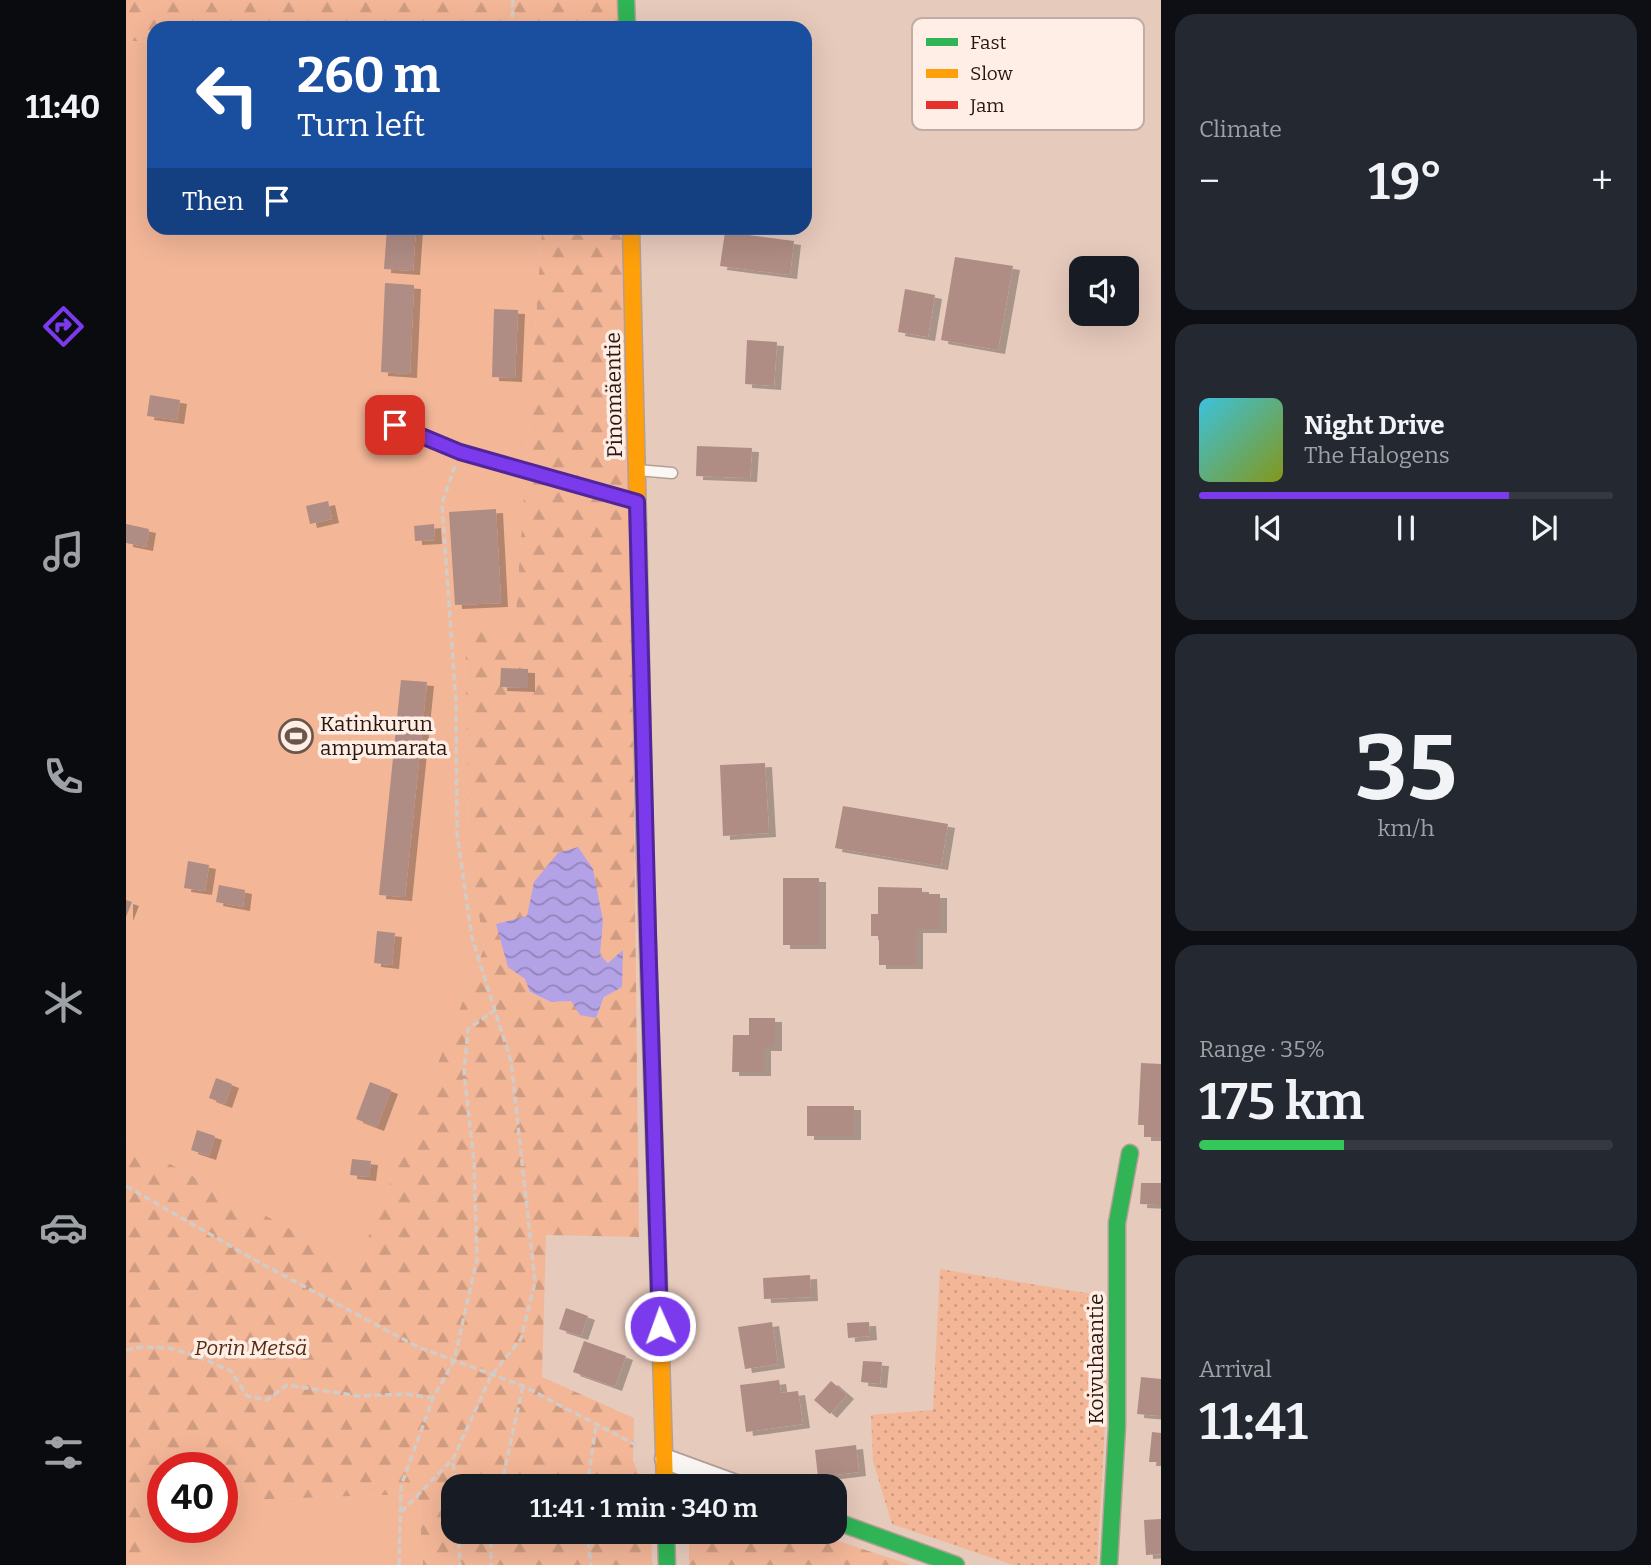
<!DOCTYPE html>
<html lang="en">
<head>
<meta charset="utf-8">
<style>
	body { margin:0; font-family:Bitter,serif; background:#242831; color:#f1f3f6; height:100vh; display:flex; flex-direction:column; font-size:26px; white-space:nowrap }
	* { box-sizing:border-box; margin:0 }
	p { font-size:23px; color:#9ea1a6 }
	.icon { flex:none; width:38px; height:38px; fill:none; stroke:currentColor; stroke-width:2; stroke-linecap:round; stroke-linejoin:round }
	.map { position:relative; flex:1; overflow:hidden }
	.panel { display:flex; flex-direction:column; gap:14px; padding:14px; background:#0d0f14; width:490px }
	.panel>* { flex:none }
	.top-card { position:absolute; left:21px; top:21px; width:665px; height:214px; border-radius:21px; box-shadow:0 7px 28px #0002; background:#1a4fa0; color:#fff; overflow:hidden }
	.buttons { position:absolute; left:943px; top:256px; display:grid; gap:14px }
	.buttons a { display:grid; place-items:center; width:70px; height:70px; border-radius:14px; background:#171b24; box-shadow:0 7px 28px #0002; font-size:35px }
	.speed { position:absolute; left:21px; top:1452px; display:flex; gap:14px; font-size:35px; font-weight:700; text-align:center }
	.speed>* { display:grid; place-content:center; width:91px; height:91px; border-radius:50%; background:#171b24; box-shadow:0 7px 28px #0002; line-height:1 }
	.speed .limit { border:10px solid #d22; background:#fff; color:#111 }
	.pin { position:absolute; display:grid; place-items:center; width:60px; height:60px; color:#fff; margin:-30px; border-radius:14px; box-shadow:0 4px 10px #0006 }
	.me { position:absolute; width:77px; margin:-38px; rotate:358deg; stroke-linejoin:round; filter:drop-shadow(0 0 5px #0008) }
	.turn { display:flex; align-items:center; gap:24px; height:147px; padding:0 35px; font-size:32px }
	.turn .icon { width:91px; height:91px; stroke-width:2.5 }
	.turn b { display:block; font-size:49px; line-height:60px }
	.then { display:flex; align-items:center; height:66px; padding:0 35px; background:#0003; gap:14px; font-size:26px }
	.big { font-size:52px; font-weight:600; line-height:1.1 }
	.panel .card { flex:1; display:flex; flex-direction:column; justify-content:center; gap:10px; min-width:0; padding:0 24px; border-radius:21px; background:#242831 }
	.panel .dial { align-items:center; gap:0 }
	.dial b { font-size:91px; line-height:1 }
	.song { display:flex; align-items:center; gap:21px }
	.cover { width:84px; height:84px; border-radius:10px; background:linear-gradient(135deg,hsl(190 70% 55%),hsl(70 70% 35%)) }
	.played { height:7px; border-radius:4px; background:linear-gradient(90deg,#7c3aed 75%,#363941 75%) }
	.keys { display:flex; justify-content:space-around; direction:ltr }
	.heat { display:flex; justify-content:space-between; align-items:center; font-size:38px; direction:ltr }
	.charge { height:10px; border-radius:5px; background:linear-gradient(90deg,#34c759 35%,#363941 0) }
	.trip { position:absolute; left:315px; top:1474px; width:406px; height:70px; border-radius:21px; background:#171b24; box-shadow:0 7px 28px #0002; font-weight:600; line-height:70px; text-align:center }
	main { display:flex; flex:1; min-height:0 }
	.menu { display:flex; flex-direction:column; width:126px; justify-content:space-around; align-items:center; background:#090b0e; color:#9ea1a6 }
	.menu .icon { width:49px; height:49px }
	.menu .selected { color:#7c3aed }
	.menu b { font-size:32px; color:#f1f3f6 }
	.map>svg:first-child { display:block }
	.grass { fill:url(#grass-dots) }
	.forest { fill:url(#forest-firs); fill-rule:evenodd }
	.pitch { fill:#f3b697 }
	.water { fill:url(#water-waves) }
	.building { fill:#af8c84; filter:url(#shadow) }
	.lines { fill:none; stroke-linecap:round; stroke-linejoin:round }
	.lane-casing { stroke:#b49f94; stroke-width:13 }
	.street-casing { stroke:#b49f94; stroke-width:23 }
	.fast-casing { stroke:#b49f94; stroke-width:19 }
	.slow-casing { stroke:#b49f94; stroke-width:19 }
	.jam-casing { stroke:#b49f94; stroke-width:19 }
	.path { stroke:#d3cbc6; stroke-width:3.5; stroke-dasharray:7 3.5; stroke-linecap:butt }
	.lane { stroke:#fbf7f5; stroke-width:10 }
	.street { stroke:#fbf7f5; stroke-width:19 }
	.fast { stroke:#30b455; stroke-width:16 }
	.slow { stroke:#ff9f0a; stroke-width:16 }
	.jam { stroke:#e5322d; stroke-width:16 }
	.route-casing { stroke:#51269a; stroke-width:18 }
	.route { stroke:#7c3aed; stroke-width:12 }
	.labels { text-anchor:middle; stroke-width:7; stroke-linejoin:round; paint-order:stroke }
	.street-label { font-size:21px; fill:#29160d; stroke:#ffeee6 }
	.poi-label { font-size:21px; fill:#29160d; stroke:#ffeee6; text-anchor:start }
	.park-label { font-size:21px; font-style:italic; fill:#562b13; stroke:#ffeee6 }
	.key { fill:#ffeee6; stroke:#bfada5; stroke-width:2 }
	.key-label { font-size:19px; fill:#29160d }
</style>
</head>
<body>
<main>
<nav class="menu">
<b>11:40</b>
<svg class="icon selected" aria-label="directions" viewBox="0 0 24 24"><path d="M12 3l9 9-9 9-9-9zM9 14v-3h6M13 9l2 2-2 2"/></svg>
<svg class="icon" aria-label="music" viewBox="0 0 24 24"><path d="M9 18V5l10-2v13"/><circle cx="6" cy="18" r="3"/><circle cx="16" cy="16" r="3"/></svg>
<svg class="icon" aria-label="phone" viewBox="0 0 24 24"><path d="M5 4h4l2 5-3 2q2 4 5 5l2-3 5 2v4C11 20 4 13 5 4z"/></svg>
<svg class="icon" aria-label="climate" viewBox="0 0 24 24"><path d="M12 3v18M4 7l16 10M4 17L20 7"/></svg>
<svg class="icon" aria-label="car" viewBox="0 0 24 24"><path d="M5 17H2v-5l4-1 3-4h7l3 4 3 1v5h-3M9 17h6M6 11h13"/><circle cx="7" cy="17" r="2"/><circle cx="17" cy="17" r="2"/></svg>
<svg class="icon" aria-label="filters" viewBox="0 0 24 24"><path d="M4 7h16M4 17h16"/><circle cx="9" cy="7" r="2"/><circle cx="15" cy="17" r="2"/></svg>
</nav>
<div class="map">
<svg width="1035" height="1565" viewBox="0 0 1035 1565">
	<defs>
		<pattern id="grass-dots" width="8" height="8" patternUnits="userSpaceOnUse" patternTransform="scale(1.75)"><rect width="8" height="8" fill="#f3b697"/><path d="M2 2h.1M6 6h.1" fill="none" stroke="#d09c81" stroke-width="1.8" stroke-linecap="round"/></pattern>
		<pattern id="forest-firs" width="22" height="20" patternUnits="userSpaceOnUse" patternTransform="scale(1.75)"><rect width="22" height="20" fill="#f3b697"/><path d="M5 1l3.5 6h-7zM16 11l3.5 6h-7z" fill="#d09c81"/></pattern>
		<pattern id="water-waves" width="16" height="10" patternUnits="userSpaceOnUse" patternTransform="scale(1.75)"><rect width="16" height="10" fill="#b4a2e7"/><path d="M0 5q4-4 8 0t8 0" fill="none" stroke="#9283ba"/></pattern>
		<filter id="shadow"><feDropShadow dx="7" dy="4" stdDeviation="0" flood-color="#0004"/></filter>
	</defs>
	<rect width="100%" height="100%" fill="#e6cabc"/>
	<!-- grass -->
	<path class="grass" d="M814,1269l164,27 4,75 -11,194h-84l-121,-41 -19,-63 -2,-46 62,-5z"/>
	<!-- forest -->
	<path class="forest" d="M0,0h500v28h-472v14l-28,-1z
		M416,228h85l12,1009 -93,-2 -4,142 92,41 -1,43 11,25h-191v45h198l1,34h-229l-5,-71 -196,7v-33h-59v35l-16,1 -1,61h-20v-425l231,125 127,-317 -16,-103 -3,-220h50zM408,882l69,39 -3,34 8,8 15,-12 -27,67 -25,-17 -20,1 -21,-9c-11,-32 -3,-78 4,-111z
		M563,1531h119l103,34h-222z"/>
	<!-- pitch -->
	<path class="pitch" d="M0,41l28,1v186h388l-27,398h-50l3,219 16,103 -127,317 -231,-125z
		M292,1494l5,71h-277l1,-62h16v25h59v-27z"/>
	<!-- water -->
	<path class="water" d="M452,847l15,22 10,52 -3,34 8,8 15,-13 -1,37 -18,10 -8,21 -16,-3 -9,-14 -20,1 -21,-10 -5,-13 -17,-12 -12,-43 31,-8 7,-34 24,-29z"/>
	<!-- building -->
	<path class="building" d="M261,228h29l-3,43 -29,-2z
		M599,232l69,9 -4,34 -70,-9z
		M829,257l58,9 -15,84 -57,-10z
		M259,283l29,2 -4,89 -29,-2z
		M779,289l30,6 -7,42 -30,-5z
		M368,309l24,1 -3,68 -23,-1z
		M621,340l30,2 -3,44 -29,-2z
		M24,395l30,5 -3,20 -30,-4z
		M571,446l55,2 -2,30 -54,-2z
		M202,501l4,18 -22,5 -4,-18z
		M370,509l5,94 -46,2 -6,-93z
		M0,524l23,5 -3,18 -20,-4z
		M308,524l1,16 -20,1 -1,-15z
		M375,668l27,1v19l-28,-1z
		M275,680l26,2 -22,215 -26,-2z
		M639,763l4,70 -46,3 -3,-71z
		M717,806l105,18 -7,42 -106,-18z
		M62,861l21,4 -4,26 -21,-3z
		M657,878h36v67h-36z
		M93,885l26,5 -2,17 -27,-5z
		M752,887l44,1v6h18v35h-24v36h-37v-29h-8v-22h7z
		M0,900l6,2 -6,15z
		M251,931l18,2 -3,32 -18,-2z
		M623,1018h26v29h-11v25h-32l1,-37h16z
		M1015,1063l20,1v73h-17v-12h-6z
		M90,1078l16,6 -7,20 -16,-6z
		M244,1082l21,8 -14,37 -21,-8z
		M681,1106h47v30h-47z
		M71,1130l18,6 -6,20 -18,-6z
		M226,1159l19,2 -2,16 -19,-2z
		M1015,1183h20v22l-21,-1z
		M684,1275l1,22 -47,2 -1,-21z
		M440,1308l22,8 -7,20 -22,-7z
		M646,1322l6,42 -33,5 -7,-42z
		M743,1322l1,14 -22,2 -1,-15z
		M458,1341l42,15 -11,31 -42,-15z
		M737,1361l19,1 -2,22 -19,-2z
		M1015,1377l20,2v37l-24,-2z
		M653,1380l2,13 17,-2 5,33 -57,8 -6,-47z
		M705,1381l16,14 -17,19 -16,-14z
		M1026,1432l9,1v29h-12z
		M730,1445l3,27 -41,5 -3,-27z
		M1035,1519v35l-15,1 -2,-35z"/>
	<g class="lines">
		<!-- lane casing -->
		<g class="lane-casing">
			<path id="lane" d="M269,425l65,27 173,49
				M511,470l35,3"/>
		</g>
		<!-- street casing -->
		<g class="street-casing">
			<path id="street" d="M539,1459l74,27"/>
		</g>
		<!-- fast casing -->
		<g class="fast-casing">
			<path id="fast" d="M500,0l1,28
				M512,524l7,333
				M709,1521l121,44
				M540,1531l1,34
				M983,1565l8,-139v-203l13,-70"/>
		</g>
		<!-- slow casing -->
		<g class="slow-casing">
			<path id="slow" d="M505,228l7,296
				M534,1320l5,166"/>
		</g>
		<!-- jam casing -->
		<g class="jam-casing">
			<path id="jam" d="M519,857l15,463"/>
		</g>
		<!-- path -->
		<path class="path" d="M386,28l1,-28
			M329,466l-13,37 14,201 1,129 15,105 39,123 24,221 -14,57 -30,37 -38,83 2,27
			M0,1186l127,73 165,88 105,39 115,60
			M0,1350l15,-3 28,1 27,8 35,15 16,25 20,4 20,-15 72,11 47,-2 27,4
			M375,1486l22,-100
			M461,1486l9,-60
			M275,1512l52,-53
			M332,1531l2,34
			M365,1531v34
			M461,1531l4,34
			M273,1565l2,-79 32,-88 21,-37 23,-102 -3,-97 -10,-90 4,-43 27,-19"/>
		<!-- lane -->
		<use href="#lane" class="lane"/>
		<!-- street -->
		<use href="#street" class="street"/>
		<!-- fast -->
		<use href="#fast" class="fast"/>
		<!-- slow -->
		<use href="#slow" class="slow"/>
		<!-- jam -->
		<use href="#jam" class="jam"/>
	</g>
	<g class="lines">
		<!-- route casing -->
		<g class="route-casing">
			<path id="route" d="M269,425l65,27 177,50 11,430 12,394"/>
		</g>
		<!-- route -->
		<use href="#route" class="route"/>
	</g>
	<!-- icons -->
	<defs>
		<g id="stadium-ring" transform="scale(1.75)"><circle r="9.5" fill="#ffeee6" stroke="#6b554a" stroke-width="1.5"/><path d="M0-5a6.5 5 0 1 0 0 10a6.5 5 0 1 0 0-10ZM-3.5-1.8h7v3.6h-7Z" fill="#6b554a"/></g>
	</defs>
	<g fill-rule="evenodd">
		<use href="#stadium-ring" x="170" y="736"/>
	</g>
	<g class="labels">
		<!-- street labels -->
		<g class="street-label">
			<text transform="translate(488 395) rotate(-91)" y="7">Pinomäentie</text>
			<text transform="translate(970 1359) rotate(-90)" y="7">Koivuhaantie</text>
		</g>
		<!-- poi labels -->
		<g class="poi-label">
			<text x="194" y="731">Katinkurun<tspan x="194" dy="24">ampumarata</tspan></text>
		</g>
		<!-- park labels -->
		<g class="park-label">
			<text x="125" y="1355">Porin Metsä</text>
		</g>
	</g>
	<!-- legend -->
	<rect x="786" y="18" width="232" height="112" rx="10" class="key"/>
	<rect x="800" y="38" width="32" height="8" fill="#30b455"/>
	<rect x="800" y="69" width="32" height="9" fill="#ff9f0a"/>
	<rect x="800" y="101" width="32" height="8" fill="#e5322d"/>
	<g class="key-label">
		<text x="844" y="49">Fast</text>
		<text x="844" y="80">Slow</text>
		<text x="844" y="112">Jam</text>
	</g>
</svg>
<div class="buttons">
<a><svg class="icon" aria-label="sound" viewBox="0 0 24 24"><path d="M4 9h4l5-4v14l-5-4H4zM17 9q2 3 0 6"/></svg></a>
</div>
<div class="speed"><div class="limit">40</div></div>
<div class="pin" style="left:269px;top:425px;background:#d93025"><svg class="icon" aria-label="arrive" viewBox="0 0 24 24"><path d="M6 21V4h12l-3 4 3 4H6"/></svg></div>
<svg class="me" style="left:534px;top:1326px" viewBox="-20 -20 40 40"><circle r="17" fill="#7c3aed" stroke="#fff" stroke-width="3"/><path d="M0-11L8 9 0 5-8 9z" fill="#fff"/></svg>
<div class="trip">11:41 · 1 min · 340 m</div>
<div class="top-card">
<div class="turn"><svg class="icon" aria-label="left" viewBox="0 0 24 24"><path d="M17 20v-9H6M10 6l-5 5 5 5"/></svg><div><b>260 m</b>Turn left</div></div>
<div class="then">Then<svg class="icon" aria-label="arrive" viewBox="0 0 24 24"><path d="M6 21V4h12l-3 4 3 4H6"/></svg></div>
</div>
</div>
<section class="panel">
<div class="card"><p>Climate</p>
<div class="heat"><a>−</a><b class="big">19°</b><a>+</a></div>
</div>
<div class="card">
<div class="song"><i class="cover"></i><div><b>Night Drive</b><p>The Halogens</p></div></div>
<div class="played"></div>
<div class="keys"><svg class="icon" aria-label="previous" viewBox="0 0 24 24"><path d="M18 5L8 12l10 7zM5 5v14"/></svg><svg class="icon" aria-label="pause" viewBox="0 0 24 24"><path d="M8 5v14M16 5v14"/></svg><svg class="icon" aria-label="next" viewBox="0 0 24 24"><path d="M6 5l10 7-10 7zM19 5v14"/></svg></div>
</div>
<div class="card dial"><b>35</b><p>km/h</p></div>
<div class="card"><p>Range · 35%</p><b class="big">175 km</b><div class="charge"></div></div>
<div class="card"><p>Arrival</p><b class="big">11:41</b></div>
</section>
</main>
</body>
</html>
